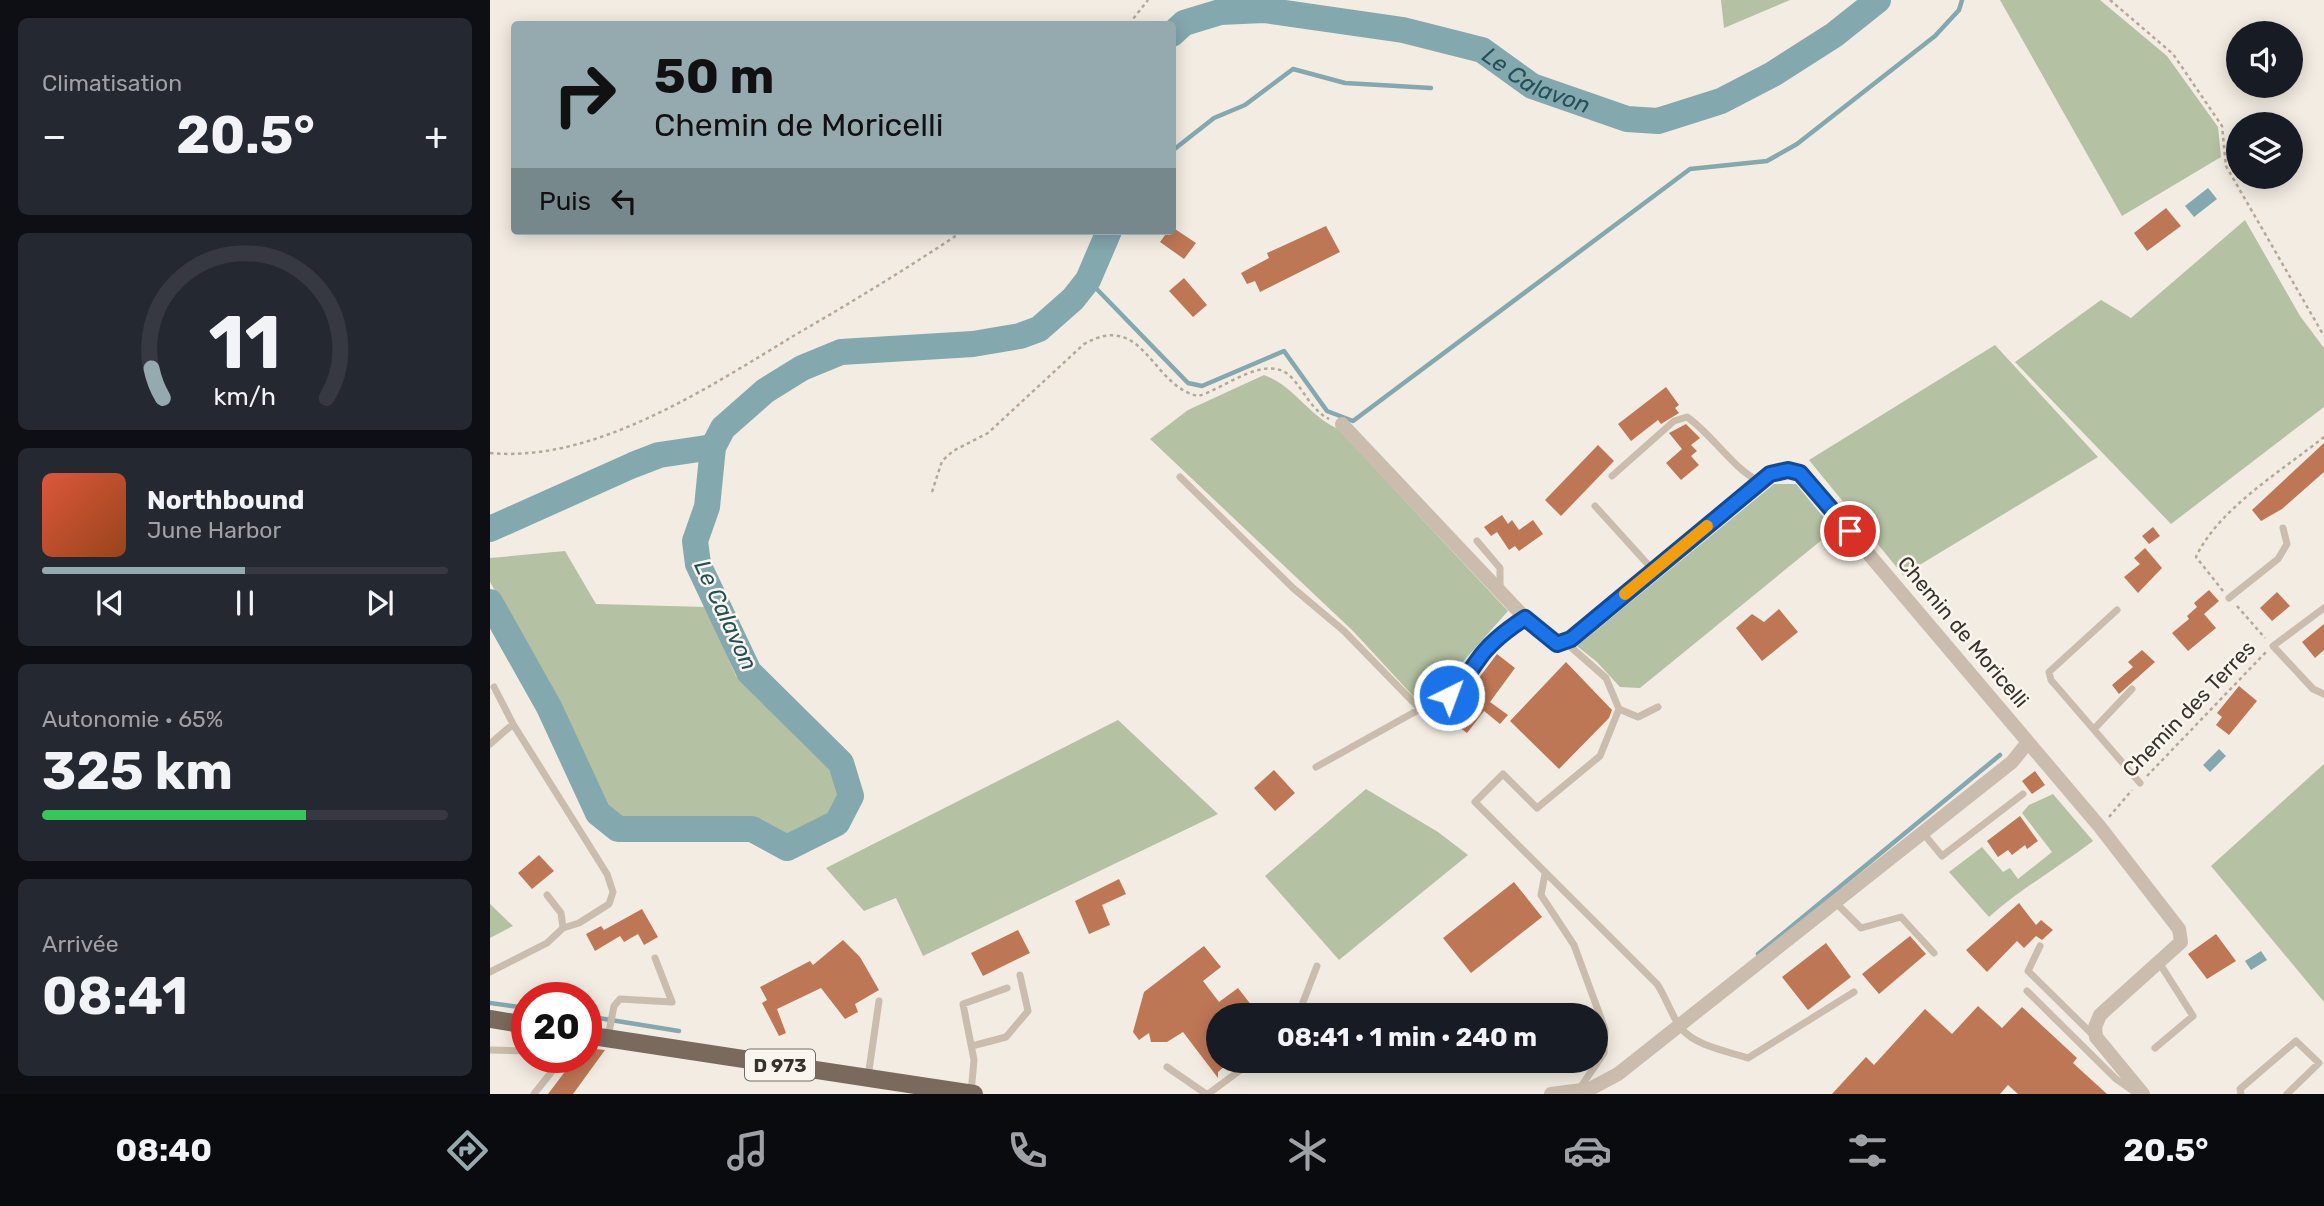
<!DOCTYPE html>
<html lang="fr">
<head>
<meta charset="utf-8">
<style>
	body { margin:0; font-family:Rubik,sans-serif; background:#242831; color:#f1f3f6; height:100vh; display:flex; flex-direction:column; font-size:26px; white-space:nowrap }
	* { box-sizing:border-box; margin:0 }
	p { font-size:23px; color:#9ea1a6 }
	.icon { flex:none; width:38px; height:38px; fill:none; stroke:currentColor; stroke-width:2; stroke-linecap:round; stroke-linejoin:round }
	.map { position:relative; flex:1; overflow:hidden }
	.details { display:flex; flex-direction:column; gap:18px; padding:18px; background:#0d0f14; width:490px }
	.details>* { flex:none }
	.top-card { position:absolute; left:21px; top:21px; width:665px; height:214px; border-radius:7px; box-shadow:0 4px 18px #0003; background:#95aaaf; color:#111; overflow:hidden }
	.fabs { position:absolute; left:1736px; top:21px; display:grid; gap:14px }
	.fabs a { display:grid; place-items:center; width:77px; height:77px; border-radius:50%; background:#171b24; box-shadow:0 4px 18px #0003; font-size:35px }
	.speed { position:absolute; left:21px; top:982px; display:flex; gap:14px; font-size:35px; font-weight:700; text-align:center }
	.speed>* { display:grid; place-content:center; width:91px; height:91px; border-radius:50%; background:#171b24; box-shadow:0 4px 18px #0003; line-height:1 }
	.speed .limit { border:10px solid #d22; background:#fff; color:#111 }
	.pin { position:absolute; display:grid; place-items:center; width:60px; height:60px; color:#fff; margin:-30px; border:4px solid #fff; border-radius:50%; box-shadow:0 2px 7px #0007 }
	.me { position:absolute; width:77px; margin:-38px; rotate:42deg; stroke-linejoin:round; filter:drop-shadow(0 0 5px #0008) }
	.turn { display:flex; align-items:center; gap:24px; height:147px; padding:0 28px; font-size:32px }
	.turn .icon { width:91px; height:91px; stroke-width:2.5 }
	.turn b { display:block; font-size:49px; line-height:60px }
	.then { display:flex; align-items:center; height:66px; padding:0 28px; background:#0003; gap:14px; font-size:26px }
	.big { font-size:52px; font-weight:700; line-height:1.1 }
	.details .widget { flex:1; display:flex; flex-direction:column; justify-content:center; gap:10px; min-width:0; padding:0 24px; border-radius:10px; background:#242831 }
	.details .dial { align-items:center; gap:0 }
	.dial svg { height:182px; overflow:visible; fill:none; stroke:#363941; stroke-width:7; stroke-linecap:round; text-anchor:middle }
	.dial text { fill:#f1f3f6; stroke:none }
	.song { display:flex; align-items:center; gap:21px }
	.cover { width:84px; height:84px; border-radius:10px; background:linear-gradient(135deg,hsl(10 70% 55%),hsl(20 70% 35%)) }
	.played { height:7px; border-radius:4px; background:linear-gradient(90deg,#95aaaf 50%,#363941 50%) }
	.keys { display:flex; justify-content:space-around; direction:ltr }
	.heat { display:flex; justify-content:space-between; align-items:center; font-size:38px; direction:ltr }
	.charge { height:10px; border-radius:5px; background:linear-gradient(90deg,#34c759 65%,#363941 0) }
	.trip { position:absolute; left:716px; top:1003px; width:402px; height:70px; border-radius:35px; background:#171b24; box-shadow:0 4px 18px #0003; font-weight:700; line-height:70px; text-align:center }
	.dock { display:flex; height:112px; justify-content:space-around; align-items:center; background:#090b0e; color:#9ea1a6 }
	.dock .icon { width:49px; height:49px }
	.dock .on { color:#95aaaf }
	.dock b { font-size:32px; color:#f1f3f6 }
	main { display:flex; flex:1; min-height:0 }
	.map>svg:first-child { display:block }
	.green { fill:#b4c1a2 }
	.water { fill:#83a8ae }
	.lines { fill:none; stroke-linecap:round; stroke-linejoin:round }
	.stream { stroke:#83a8ae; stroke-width:4.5 }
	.river { stroke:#83a8ae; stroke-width:26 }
	.building { fill:#be7755 }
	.path { stroke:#b6a898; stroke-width:2.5; stroke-dasharray:3.5 3.5; stroke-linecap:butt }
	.lane { stroke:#cabdae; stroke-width:7 }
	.street { stroke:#cabdae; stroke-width:14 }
	.primary { stroke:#7a6a5e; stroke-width:18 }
	.route-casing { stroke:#114b97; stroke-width:18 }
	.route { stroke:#1a73e8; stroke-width:12 }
	.slow { stroke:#f59e0b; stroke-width:12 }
	.labels { text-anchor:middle; stroke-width:5; stroke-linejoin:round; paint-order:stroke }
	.shield { fill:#faf6ef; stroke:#736c66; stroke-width:2 }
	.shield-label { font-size:19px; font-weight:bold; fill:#39312c }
	.street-label { font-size:21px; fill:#39312c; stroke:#faf6ef }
	.water-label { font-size:23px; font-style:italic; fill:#245058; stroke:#faf6ef }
</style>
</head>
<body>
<main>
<section class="details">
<div class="widget"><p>Climatisation</p>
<div class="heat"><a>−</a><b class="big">20.5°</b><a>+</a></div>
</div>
<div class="widget dial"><svg viewBox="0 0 100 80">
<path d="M14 69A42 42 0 1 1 86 69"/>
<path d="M14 69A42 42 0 0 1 9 56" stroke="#95aaaf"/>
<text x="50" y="56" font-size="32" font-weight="700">11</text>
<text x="50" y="72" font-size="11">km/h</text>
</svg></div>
<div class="widget">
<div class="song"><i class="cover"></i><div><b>Northbound</b><p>June Harbor</p></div></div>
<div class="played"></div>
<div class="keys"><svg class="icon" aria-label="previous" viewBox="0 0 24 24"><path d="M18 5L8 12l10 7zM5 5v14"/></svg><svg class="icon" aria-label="pause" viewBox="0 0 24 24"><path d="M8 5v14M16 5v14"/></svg><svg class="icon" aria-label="next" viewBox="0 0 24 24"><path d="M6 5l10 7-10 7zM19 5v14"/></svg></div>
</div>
<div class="widget"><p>Autonomie · 65%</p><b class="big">325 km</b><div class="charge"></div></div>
<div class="widget"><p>Arrivée</p><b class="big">08:41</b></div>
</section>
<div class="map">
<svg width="1834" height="1094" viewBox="0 0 1834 1094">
	<rect width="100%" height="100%" fill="#f2ece2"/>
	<!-- green -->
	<path class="green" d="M1231,0h69l-66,28z
		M1510,0h100l67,56 51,71 3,30 -99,59z
		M1755,220l55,96 24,32v59l-153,117 -156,-162 86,-62 30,18z
		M1505,345l103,112 -195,118 -94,-115z
		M774,375c30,11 45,41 74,54l170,182 -79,89 -15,-3 -61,-66 -203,-192 38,-29z
		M1284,484h22l38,46 -194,158 -20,-1 -23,-25 -20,-16z
		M75,551l31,53 110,3 30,69 99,91 8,27 -13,23 -43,22 -34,-20h-131l-17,-11 -49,-111 -66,-115v-24z
		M628,720l100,94 -295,142 -27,-58 -32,13 -38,-43z
		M1834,764v238l-113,-136z
		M876,789l72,43 30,23 -129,105 -74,-84z
		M1563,794l40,47c-34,26 -73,48 -104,76l-40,-45 33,-25 21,25 7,-4 8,11 34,-27 -30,-39 7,-8z
		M0,904l23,22 -23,12z"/>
	<!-- water -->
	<path class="water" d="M1718,188l9,11 -23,18 -9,-11z
		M1729,749l7,7 -16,16 -7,-7z
		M1771,951l6,9 -16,10 -6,-9z"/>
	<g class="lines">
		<!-- stream -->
		<path class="stream" d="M682,151l42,-33 31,-13 48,-36 52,14 86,5
			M598,280l100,103 14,3 82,-35 43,60 26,10 337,-252 77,-8 30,-17 138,-108 24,-26 3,-10
			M1268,954l242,-199
			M0,1003l37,5
			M96,1016l93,15"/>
		<!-- river -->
		<g class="river">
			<path id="s1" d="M682,34l12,-11 36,-11 44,-2 139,20 79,20 50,36 95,33 31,2 63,-20 52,-27 61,-39 44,-35"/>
			<path d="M0,529l143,-64 26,-10 54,-8"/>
			<path d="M0,602l59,105 49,106 20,16h134l35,19 50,-25 14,-27 -10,-33 -92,-91 -51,-108 -3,-23 12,-34 6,-60 10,-19 42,-37 37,-23 39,-16 132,-8 47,-8 19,-7 34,-30 15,-19 21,-49"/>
		</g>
	</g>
	<!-- building -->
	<path class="building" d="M1676,208l15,18 -34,25 -13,-18z
		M836,226l14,26 -80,40 -5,-11 -8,3 -6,-11 28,-15 -2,-5z
		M682,227l24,16 -12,16 -24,-17 8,-11h4z
		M694,278l23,27 -14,12 -24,-26z
		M1176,387l13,18 -4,3 4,5 -18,11 -3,-4 -27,21 -13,-17z
		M1196,424l14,14 -9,7 6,6 -6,5 8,9 -18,15 -15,-17 16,-14 -13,-16z
		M1834,443v29l-42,37 -21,12 -9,-11z
		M1108,445l16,16 -53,55 -16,-16z
		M1012,515l6,9 4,-4 7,10 14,-10 10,14 -24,17 -4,-5 -6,4 -12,-18 -6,4 -7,-9z
		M1663,527l7,9 -11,8 -7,-8z
		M1655,548l17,20 -24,25 -14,-16 16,-13 -6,-6z
		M1719,590l10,11 -15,13 12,14 -28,23 -16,-18 17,-14 -2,-3 10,-9 -3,-4z
		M1787,592l13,14 -18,15 -12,-13z
		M1289,609l19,23 -36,29 -26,-33 16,-14 12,8z
		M1834,624v26l-9,8 -13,-16z
		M1652,650l13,12 -36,32 -7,-9 21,-18 -5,-5z
		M1007,654l18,14 -25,34 18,13 -8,9 -16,-13 -17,22 -19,-14z
		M1076,662l46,48 -3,8 -50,51 -49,-48z
		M1749,686l18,15 -28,34 -13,-10 6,-8 -5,-4z
		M784,770l21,23 -20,18 -21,-23z
		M1545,771l10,14 -13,9 -10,-13z
		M1530,816l18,25 -11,8 -2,-4 -13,10 -4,-5 -10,7 -11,-16z
		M49,855l15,16 -22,18 -14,-16z
		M629,879l7,15 -24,11 8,20 -21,9 -14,-33z
		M1024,882l28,35 -71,56 -28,-35z
		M1529,903l17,22 5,-5 12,10 -11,10 -6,-4 -12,12 -7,-7 -30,31 -21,-22z
		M152,909l16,28 -14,8 -6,-11 -14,8 -4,-6 -25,15 -9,-17 15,-8 3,4z
		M528,930l12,23 -47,23 -12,-23z
		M1726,934l20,27 -29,18 -19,-25z
		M1420,936l16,18 -47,40 -17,-20z
		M353,940l17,17 19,33 -24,14 3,8 -13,7 -24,-31 -44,21 9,24 -7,3 -17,-33 5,-3 -7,-13 50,-26 3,4z
		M1336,943l25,34 -43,33 -26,-33z
		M714,946l17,21 -18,14 16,21 19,-14 21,27h-41v45h14l-14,12v6l-35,-46 -16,10h-16l-2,-9 -10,7 -6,-8 11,-40z
		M1488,1006l24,22 20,-21 55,51 -4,5 34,31h-89l-10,-9 -8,9h-168l34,-37 8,8 51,-56 27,25z
		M96,1048l19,2 -32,44h-25l28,-37h10z"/>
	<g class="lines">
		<!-- path -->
		<path class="path" d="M1620,0l63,54 49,72 4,40 98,170
			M639,24l19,-24
			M0,453c105,10 219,-66 305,-118 57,-33 113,-67 168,-104
			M442,492l10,-31 11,-10 35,-18 96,-89c60,-34 67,42 114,52 27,-7 70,-46 95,-17 12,14 20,32 36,40
			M1733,591l-27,-34c22,-48 87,-87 128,-120
			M1747,606l28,32
			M1657,776l119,-124
			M1619,817l23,-27"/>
		<!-- lane -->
		<path class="lane" d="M1122,476l62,-55 13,-4c26,18 44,50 73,65
			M690,477l113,111 51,43 76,78
			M1105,506l58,64
			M987,541l23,27v20
			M1739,598l49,-39 9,-15 -4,-16
			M1834,608l-51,38 40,43 11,5
			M1627,610l-68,62 2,8 89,103
			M1074,641l42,37 13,31 -19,47 -63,52 -34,-34 -28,28 182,182c9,13 15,33 24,44 14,18 46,23 67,30l106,-66
			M4,687l19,37 94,150 6,18 -4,12 -30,19 -16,5
			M1129,709l19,8 20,-10
			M1604,729l38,-40
			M0,744l23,-20
			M826,767l104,-58c32,-11 39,-24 58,-50 13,-17 29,-30 47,-40
			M1433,833l19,23 81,-62
			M1055,874l-4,21 33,50 31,84 -1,24 -24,35
			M1346,903l25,25 40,-11 33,36
			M1550,946l-12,25 67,66
			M0,972l57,-29 16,-15 -2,-15 -14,-18
			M1537,991l89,88 20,14
			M808,1015l19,-49
			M118,1037l6,-31 6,-7 52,3 -17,-44
			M482,1046l34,-9 22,-26 -8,-36
			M1665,1048l38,-32 -33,-52
			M0,1050l37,1
			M677,1067l39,27
			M378,1077l11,-76
			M481,1093l3,-33 -11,-56 44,-16
			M44,1094l23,-29 -5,-8
			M718,1094l46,-34
			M1751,1094l-1,-5 56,-48 23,22 -32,31"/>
		<!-- street -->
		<path class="street" d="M852,424l183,194 32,26 14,-5 199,-165 18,-4 12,3 300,354 79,102 2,13 -81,73 -5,12 1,10 47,57
			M1061,1094l39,-5 28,-15 394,-312 16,-20"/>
		<!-- primary -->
		<path class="primary" d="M0,1019l37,6
			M96,1035l388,59"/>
	</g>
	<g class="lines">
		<!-- route casing -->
		<g class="route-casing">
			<path id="route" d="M959,695c14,-10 19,-22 29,-35 12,-18 30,-31 47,-42l32,26 14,-5 199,-165 18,-4 12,3 50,58"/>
		</g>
		<!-- route -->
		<use href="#route" class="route"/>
		<!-- slow -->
		<path class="slow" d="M1135,594l82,-68"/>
	</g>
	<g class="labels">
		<!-- shield labels -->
		<rect class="shield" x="255" y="1049.5" width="70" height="31" rx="5"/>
		<g class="shield-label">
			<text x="290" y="1072">D 973</text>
		</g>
		<!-- street labels -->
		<g class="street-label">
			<text transform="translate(1473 632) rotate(50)" y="7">Chemin de Moricelli</text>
			<text transform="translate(1699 709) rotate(-46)" y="7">Chemin des Terres</text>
		</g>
		<!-- water labels -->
		<g class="water-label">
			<text dy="8" stroke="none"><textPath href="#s1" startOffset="383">Le Calavon</textPath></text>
			<text transform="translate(236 615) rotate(65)" y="8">Le Calavon</text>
		</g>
	</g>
</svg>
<div class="fabs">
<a><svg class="icon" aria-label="sound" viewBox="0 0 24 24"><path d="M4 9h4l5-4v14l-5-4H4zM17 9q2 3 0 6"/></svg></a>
<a><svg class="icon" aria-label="layers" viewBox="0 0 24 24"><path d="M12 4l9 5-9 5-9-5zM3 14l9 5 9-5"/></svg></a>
</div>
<div class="speed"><div class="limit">20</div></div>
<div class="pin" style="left:1360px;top:531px;background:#d93025"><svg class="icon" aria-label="arrive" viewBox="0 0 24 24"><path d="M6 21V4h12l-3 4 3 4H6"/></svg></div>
<svg class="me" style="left:959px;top:695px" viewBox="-20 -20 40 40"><circle r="17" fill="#1a73e8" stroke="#fff" stroke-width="3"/><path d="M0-11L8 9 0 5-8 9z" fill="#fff"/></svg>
<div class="trip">08:41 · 1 min · 240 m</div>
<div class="top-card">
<div class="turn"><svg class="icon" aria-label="right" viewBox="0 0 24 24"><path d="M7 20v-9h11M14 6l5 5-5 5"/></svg><div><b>50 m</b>Chemin de Moricelli</div></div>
<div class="then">Puis<svg class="icon" aria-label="left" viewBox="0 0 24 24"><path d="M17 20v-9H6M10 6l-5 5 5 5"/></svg></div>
</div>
</div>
</main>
<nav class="dock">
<b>08:40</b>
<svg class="icon on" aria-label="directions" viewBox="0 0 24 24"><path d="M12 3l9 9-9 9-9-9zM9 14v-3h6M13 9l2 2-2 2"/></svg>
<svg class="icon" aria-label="music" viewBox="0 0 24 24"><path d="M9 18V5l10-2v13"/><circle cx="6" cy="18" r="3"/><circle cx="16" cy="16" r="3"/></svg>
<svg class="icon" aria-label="phone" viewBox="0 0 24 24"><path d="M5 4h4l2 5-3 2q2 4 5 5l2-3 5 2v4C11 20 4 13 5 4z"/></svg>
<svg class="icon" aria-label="climate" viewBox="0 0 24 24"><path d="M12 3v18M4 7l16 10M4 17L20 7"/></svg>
<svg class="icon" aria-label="car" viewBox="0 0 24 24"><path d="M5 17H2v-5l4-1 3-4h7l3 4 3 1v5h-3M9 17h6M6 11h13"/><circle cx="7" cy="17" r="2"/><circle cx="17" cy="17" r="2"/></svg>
<svg class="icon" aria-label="filters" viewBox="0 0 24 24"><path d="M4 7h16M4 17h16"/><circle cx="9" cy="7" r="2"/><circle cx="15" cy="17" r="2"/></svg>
<b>20.5°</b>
</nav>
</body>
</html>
